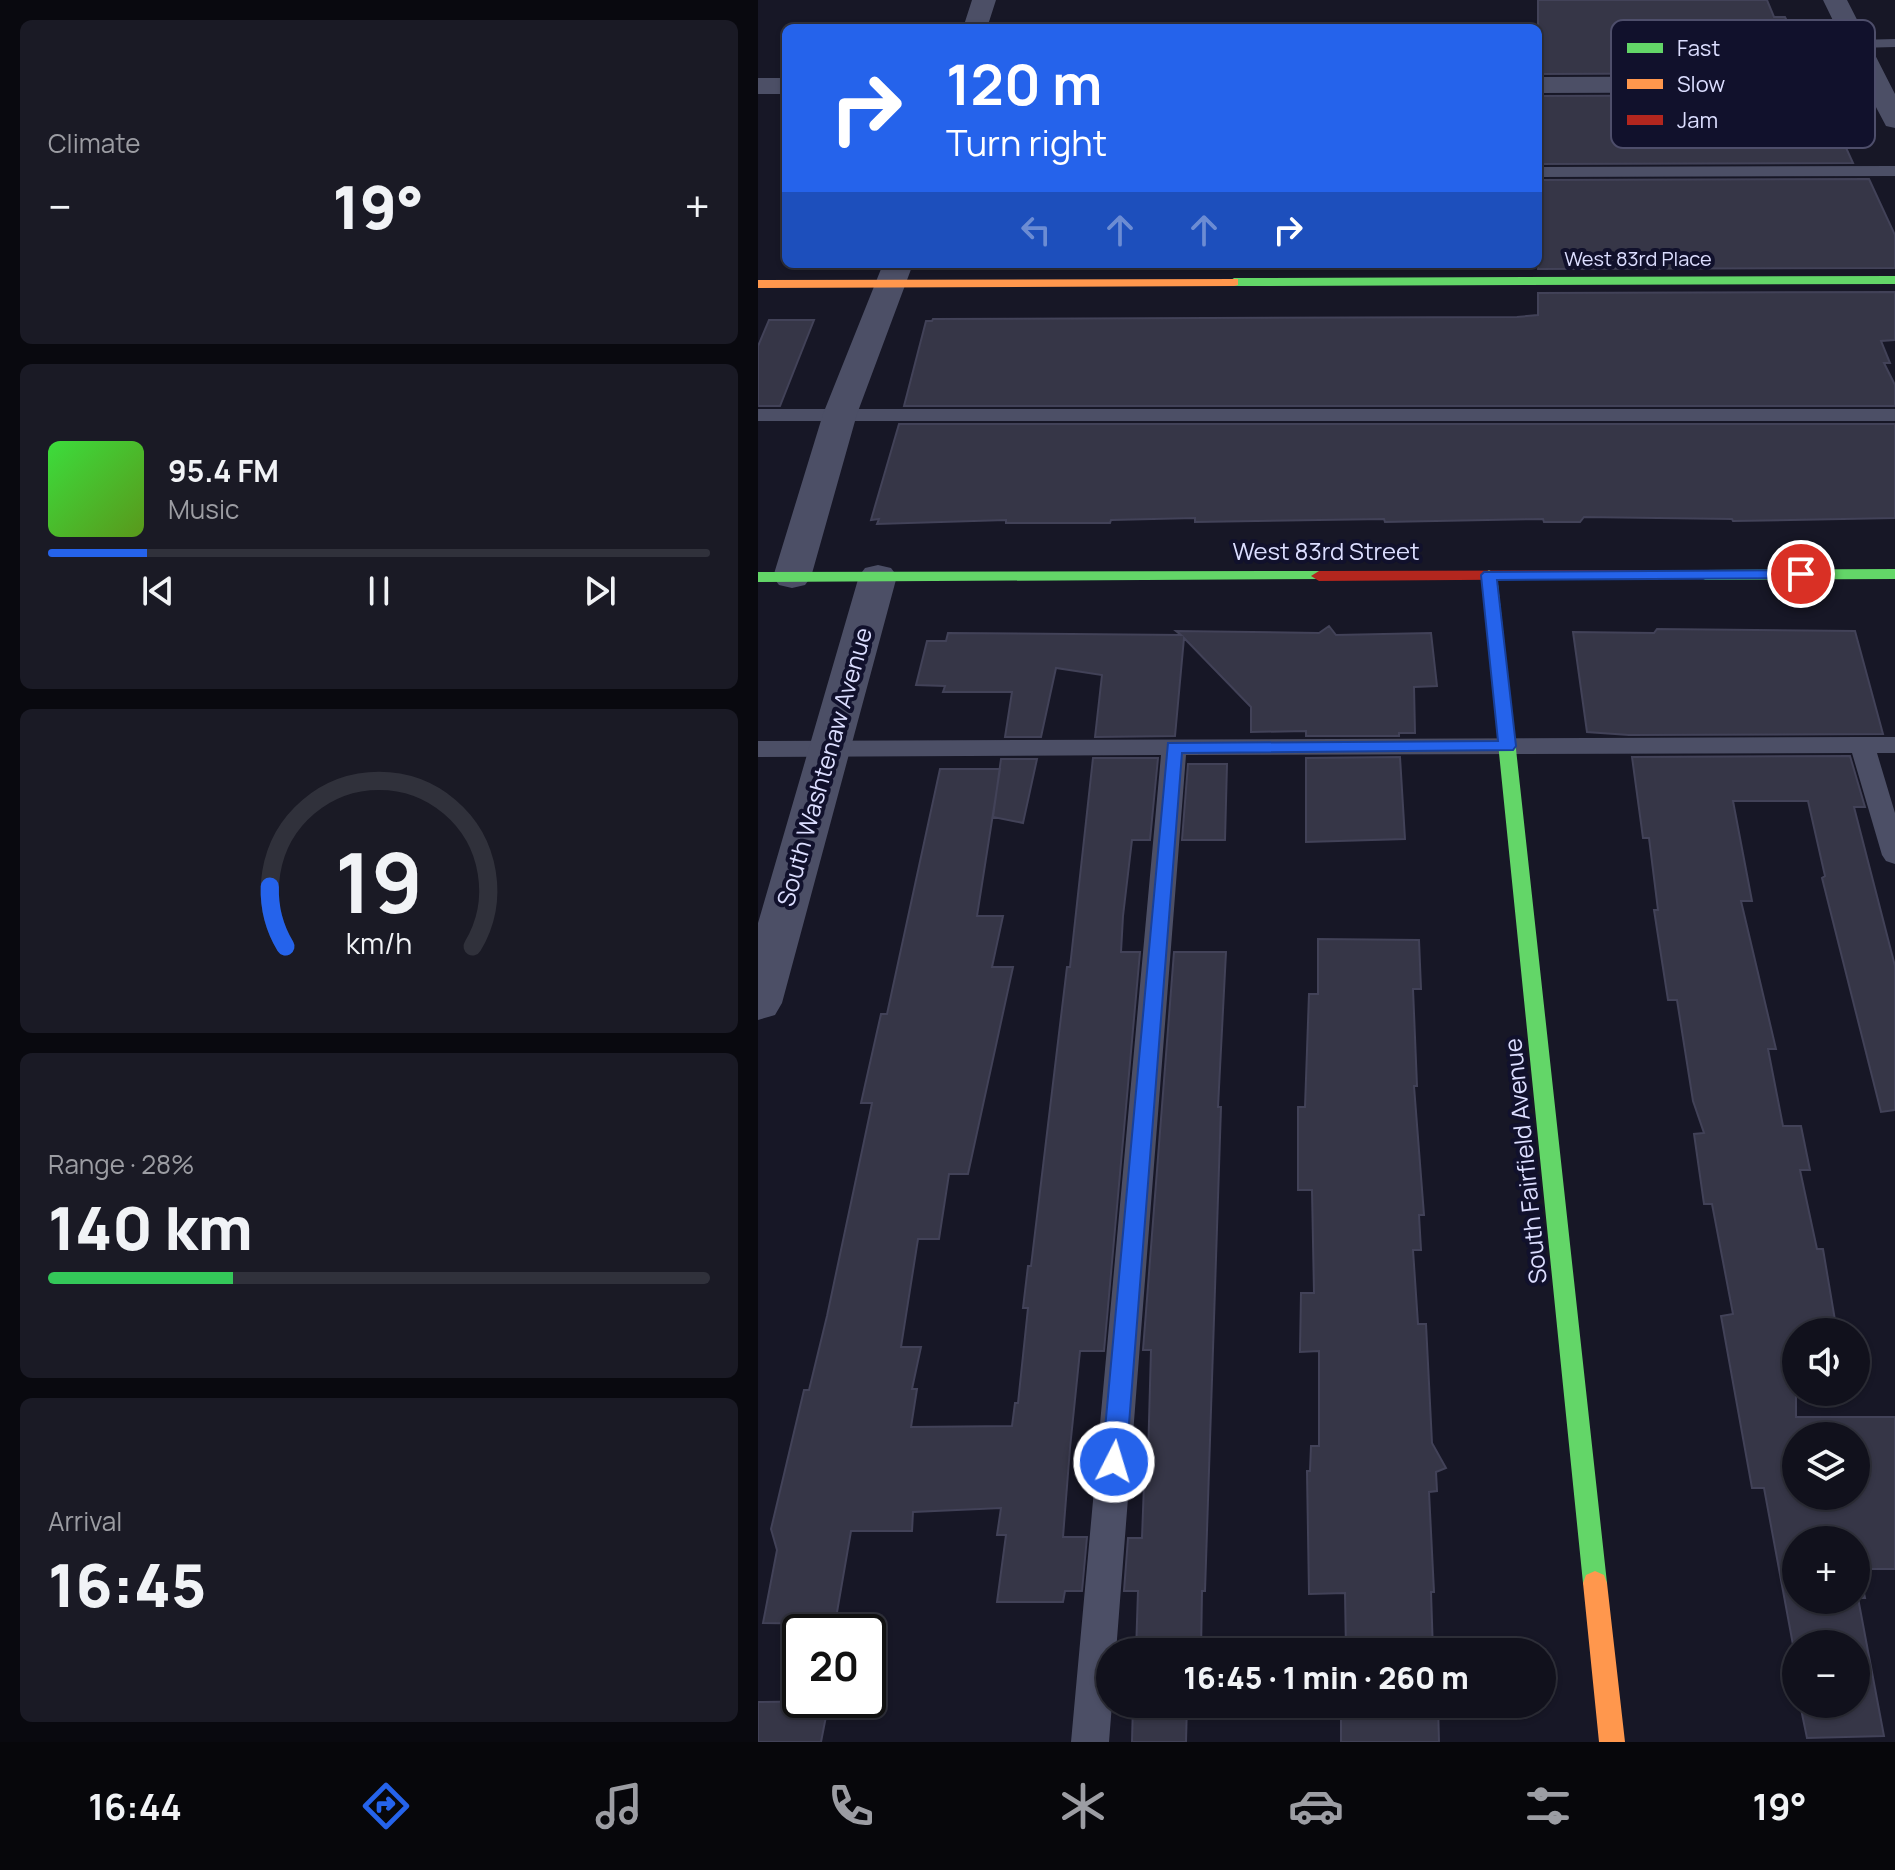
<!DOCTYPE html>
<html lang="en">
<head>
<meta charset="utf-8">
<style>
	body { margin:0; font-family:Manrope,sans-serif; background:#1a1a25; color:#f1f3f6; height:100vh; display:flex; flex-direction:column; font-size:30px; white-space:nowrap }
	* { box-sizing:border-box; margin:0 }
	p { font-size:26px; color:#9c9da3 }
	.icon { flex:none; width:44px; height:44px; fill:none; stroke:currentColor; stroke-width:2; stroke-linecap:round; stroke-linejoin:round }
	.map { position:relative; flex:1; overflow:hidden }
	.side { display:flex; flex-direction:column; gap:20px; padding:20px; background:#09090f; width:758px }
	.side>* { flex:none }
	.top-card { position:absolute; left:24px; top:24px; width:760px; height:244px; border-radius:12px; box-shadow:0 2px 6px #0004,0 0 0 2px #30313b; background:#2563eb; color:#fff; overflow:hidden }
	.buttons { position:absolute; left:1024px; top:1318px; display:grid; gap:16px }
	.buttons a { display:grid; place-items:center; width:88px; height:88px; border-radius:50%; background:#11111c; box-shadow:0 2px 6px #0004,0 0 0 2px #30313b; font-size:40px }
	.speed { position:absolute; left:24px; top:1614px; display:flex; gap:16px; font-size:40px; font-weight:700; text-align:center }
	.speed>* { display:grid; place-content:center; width:104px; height:104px; border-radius:50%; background:#11111c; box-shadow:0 2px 6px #0004,0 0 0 2px #30313b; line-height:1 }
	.speed .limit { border:4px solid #111; border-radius:12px; background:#fff; color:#111 }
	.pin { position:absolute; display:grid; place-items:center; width:68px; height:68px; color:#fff; margin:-34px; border:4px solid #fff; border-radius:50%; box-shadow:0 2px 8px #0007 }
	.me { position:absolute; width:88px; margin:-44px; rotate:5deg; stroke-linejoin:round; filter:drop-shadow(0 0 6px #0008) }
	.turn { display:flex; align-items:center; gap:28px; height:168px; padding:0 32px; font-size:36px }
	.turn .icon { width:104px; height:104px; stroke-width:2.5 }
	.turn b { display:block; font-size:56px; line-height:68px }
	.lanes { display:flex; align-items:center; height:76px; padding:0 32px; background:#0003; justify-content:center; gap:40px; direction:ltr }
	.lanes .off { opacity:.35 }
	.big { font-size:60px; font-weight:800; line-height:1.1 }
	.side .widget { flex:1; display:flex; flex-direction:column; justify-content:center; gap:12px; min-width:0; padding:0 28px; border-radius:12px; background:#1a1a25 }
	.side .dial { align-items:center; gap:0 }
	.dial svg { height:208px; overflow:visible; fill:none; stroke:#30313b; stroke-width:7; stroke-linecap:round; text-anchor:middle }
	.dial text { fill:#f1f3f6; stroke:none }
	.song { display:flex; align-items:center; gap:24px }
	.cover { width:96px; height:96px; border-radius:12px; background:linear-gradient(135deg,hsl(120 70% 55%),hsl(90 70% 35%)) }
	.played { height:8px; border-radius:4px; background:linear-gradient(90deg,#2563eb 15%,#30313b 15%) }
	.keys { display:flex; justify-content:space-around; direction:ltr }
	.heat { display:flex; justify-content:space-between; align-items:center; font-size:44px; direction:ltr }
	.charge { height:12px; border-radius:6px; background:linear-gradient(90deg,#34c759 28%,#30313b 0) }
	.trip { position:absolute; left:338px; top:1638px; width:460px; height:80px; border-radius:40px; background:#11111c; box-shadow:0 2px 6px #0004,0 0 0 2px #30313b; font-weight:800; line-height:80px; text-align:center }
	.dock { display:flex; height:128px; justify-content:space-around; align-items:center; background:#07070b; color:#9c9da3 }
	.dock .icon { width:56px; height:56px }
	.dock .selected { color:#2563eb }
	.dock b { font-size:36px; color:#f1f3f6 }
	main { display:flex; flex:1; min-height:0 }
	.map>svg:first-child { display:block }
	.building { fill:#363647; stroke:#424258; stroke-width:2; fill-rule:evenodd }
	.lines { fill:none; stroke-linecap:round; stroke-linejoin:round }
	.lane { fill:#4c4f66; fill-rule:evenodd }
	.street { fill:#4c4f66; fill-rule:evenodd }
	.fast { fill:#63d668; fill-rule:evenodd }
	.slow { fill:#ff974d; fill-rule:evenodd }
	.jam { fill:#b3261e; fill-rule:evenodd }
	.route { fill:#2563eb; stroke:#184099; stroke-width:2 }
	.labels { text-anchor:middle; stroke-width:8; stroke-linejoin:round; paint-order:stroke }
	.far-street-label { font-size:20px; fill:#dcdeff; stroke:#11112c }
	.street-label { font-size:24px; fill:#dcdeff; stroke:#11112c }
	.key { fill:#11112c; stroke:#4e4e6b; stroke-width:2 }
	.key-label { font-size:22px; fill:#dcdeff }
</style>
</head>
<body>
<main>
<section class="side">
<div class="widget"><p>Climate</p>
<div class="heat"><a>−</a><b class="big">19°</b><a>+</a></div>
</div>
<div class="widget">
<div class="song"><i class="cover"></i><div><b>95.4 FM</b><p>Music</p></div></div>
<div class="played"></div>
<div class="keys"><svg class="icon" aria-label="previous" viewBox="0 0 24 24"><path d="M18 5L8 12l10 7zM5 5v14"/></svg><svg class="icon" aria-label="pause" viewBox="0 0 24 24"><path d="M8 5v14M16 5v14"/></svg><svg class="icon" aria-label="next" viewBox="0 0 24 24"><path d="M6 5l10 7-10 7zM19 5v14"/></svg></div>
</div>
<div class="widget dial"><svg viewBox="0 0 100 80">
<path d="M14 69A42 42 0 1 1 86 69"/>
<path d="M14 69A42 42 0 0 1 8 46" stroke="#2563eb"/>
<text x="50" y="56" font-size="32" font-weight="700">19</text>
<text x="50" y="72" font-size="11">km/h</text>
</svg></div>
<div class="widget"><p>Range · 28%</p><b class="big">140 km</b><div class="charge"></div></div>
<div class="widget"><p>Arrival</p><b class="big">16:45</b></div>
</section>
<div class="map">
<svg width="1137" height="1742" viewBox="0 0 1137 1742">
	<rect width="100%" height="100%" fill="#171726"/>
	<!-- building -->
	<path class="building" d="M780,0h229l7,17h11l28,56 -275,1z
		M1064,95l31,68 -315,1v-68z
		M1111,179l26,56v33l-357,1v-89z
		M1137,292v48l-14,1 9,22h-6l11,22v21h-991l22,-85h6l1,-2 584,-2 21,-2v-22z
		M11,320h45l-34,86h-22v-60z
		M141,424h996v94l-162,3 -1,-2 -148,-2 -4,5h-36l-1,-3 -158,3 -1,-3 -189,3v-4l-84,2 -1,3h-104v-3l-129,4 2,-5 -8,1z
		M571,626l7,9 95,-2 6,53 -23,1 1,46h-16v3h-93v-5l-55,1v-25l-67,-69 -9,98 -80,1 7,-62 -46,-7 -15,69h-36l7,-45h-69l2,-6 -29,-1 11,-44h19l2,-8 233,2 -5,-4 143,2z
		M899,629l198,2 28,103 -254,1 -42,-3 -14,-100 81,1z
		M1092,756l15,51h-11l41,159v144l-14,2 -59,-234 3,-2 -17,-75h-75l19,100h-11l35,148h-8l15,77h18l9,44h-10l17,79h6l14,83h-41v85h99v152h-36l6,29h-7l26,138 -77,2 -7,-34h56v-60h-60v17l-32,-173h-12l-31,-172 12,-2 -21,-110h-8l-10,-70 10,-1 -11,-32 -16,-101h-9l-14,-90h4l-9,-72h-6l-11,-81zM1038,1436h60v60h-60zM1038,1540h60v60h-60z
		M642,757l5,82 -99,3v-84z
		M335,758h65l-8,82h-18l-9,76 -2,36h19l-36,399h-24l-10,97 -7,89h24l-5,54h-17l-2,11h-66l9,-67h-9l4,-27 -88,4 -1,19h-61l-16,93 -72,-1 14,-73 -6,-21 33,-139h5l18,-74 43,-203 2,-10h-11l20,-89h6l53,-245h60l-23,147h26l-11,51h21l-45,207h-19l-10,65h-21l-17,108h20l-9,42h5l-6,38 101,-1 3,-23h3l10,-95h-5l5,-42h3l36,-299h3z
		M243,759h36l-14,64 -30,-6z
		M430,764h39l-2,76h-43z
		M560,939l101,1 2,49h-8l4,97h-3l10,129h-5l2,35h-8l5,74h8l6,119 14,25 -10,4 1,19 -8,1 5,100h-3l2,60h-87l-1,-59 -36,1 -2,-123h3l1,-25h8v-95l-19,1 1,-59h13l-2,-103h-14v-83h7l4,-113h9z
		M416,952h52l-8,155h3l-16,484h-3l-1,61h-65l2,-61h-14l4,-53h14l3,-81h3l3,-107h-8z
		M71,1701l-8,41h-63v-40z
		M375,1704h54l-1,38h-54z
		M583,1704h97l1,38h-98z"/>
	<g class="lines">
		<!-- lane -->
		<path class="lane" d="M1137,39v8l-38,1 -7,-4 7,-4z
			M1137,166v10l-357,1v-10z
			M0,409h1137v12h-1137z
			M1104,737h33v16h-18l18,60v51l-9,-3 -4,-6 -30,-102 -666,2 -70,897h-6l2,52 -3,38h-38l90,-987 -403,2v-16z"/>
		<!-- street -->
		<path class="street" d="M214,0h24l-9,28h-24z
			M1065,0h24l48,94v34l-9,-2 -18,-34 -330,1v-16l322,-1z
			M0,78h28v16h-28z
			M125,264h30l-56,150 -46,163 -6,8 -13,3 -13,-3 -6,-8 50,-163z
			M120,565l13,3 6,8 -115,427 -7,12 -17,5v-97l101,-347 6,-8z"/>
		<!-- fast -->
		<path class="fast" d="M1137,276v8l-661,2 -6,-4 6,-4z
			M1137,569v10l-190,1 -8,-5 8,-5z
			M731,570l8,5 110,1008 -3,8 -9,4 -9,-4 -3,-8 -102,-1008z
			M561,571l5,2v6l-566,3v-10z"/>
		<!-- slow -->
		<path class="slow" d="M480,279v6l-4,1 -476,2v-8z
			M837,1571l9,4 3,8 18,159h-26l-16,-159 3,-8z"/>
		<!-- jam -->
		<path class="jam" d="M947,570l8,5 -3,3 -391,3 -8,-5 8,-5z"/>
	</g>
	<!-- route -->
	<path class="route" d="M1043,570l6,1v7l-310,2 19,166 -3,4 -331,3 -56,709 -4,8 -8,3 -9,-3 -3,-8 66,-719 330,-2 -17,-166 3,-3z"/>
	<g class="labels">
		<!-- far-street labels -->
		<g class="far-street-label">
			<text x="880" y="266">West 83rd Place</text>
		</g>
		<!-- street labels -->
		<g class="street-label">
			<text x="568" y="560">West 83rd Street</text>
			<text transform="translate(67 767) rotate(-74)" y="8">South Washtenaw Avenue</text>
			<text transform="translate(768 1161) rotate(-96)" y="8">South Fairfield Avenue</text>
		</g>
	</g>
	<!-- legend -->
	<rect x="853" y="20" width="264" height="128" rx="12" class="key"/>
	<rect x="869" y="43" width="36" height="10" fill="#63d668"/>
	<rect x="869" y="79" width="36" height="10" fill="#ff974d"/>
	<rect x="869" y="115" width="36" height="10" fill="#b3261e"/>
	<g class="key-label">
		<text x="919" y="56">Fast</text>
		<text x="919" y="92">Slow</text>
		<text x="919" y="128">Jam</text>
	</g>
</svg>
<div class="buttons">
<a><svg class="icon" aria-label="sound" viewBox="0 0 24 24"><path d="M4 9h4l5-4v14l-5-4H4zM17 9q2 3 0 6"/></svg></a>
<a><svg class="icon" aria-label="layers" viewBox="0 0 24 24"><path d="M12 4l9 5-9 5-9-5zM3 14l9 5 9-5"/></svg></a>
<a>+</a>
<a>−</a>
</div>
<div class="speed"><div class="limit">20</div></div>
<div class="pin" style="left:1043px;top:574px;background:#d93025"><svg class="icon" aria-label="arrive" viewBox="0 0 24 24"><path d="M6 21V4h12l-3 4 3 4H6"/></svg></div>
<svg class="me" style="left:356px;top:1462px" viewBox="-20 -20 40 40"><circle r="17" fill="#2563eb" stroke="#fff" stroke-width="3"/><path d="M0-11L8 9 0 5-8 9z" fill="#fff"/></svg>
<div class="trip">16:45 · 1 min · 260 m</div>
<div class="top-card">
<div class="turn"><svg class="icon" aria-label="right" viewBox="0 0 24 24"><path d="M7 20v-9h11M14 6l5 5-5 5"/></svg><div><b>120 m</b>Turn right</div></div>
<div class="lanes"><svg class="icon off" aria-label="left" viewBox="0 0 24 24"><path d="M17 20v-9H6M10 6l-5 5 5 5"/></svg><svg class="icon off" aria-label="ahead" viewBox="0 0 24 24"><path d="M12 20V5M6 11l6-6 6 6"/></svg><svg class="icon off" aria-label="ahead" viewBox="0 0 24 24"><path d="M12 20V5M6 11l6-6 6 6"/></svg><svg class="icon" aria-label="right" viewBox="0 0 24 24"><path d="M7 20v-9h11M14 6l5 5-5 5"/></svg></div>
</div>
</div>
</main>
<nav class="dock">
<b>16:44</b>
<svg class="icon selected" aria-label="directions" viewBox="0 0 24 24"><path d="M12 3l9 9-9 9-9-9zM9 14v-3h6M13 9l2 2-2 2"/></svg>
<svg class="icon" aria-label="music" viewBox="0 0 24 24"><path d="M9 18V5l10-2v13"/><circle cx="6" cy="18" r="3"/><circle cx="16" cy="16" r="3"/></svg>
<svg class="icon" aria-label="phone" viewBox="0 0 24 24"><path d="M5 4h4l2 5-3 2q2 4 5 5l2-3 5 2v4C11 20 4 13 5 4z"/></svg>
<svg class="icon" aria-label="climate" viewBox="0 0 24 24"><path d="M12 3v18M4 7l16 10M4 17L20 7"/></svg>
<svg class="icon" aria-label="car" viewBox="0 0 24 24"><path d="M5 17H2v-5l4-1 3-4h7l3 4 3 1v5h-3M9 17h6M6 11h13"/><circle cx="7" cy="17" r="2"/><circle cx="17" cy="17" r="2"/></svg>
<svg class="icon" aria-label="filters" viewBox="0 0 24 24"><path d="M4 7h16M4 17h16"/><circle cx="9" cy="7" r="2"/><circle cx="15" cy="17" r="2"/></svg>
<b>19°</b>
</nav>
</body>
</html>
